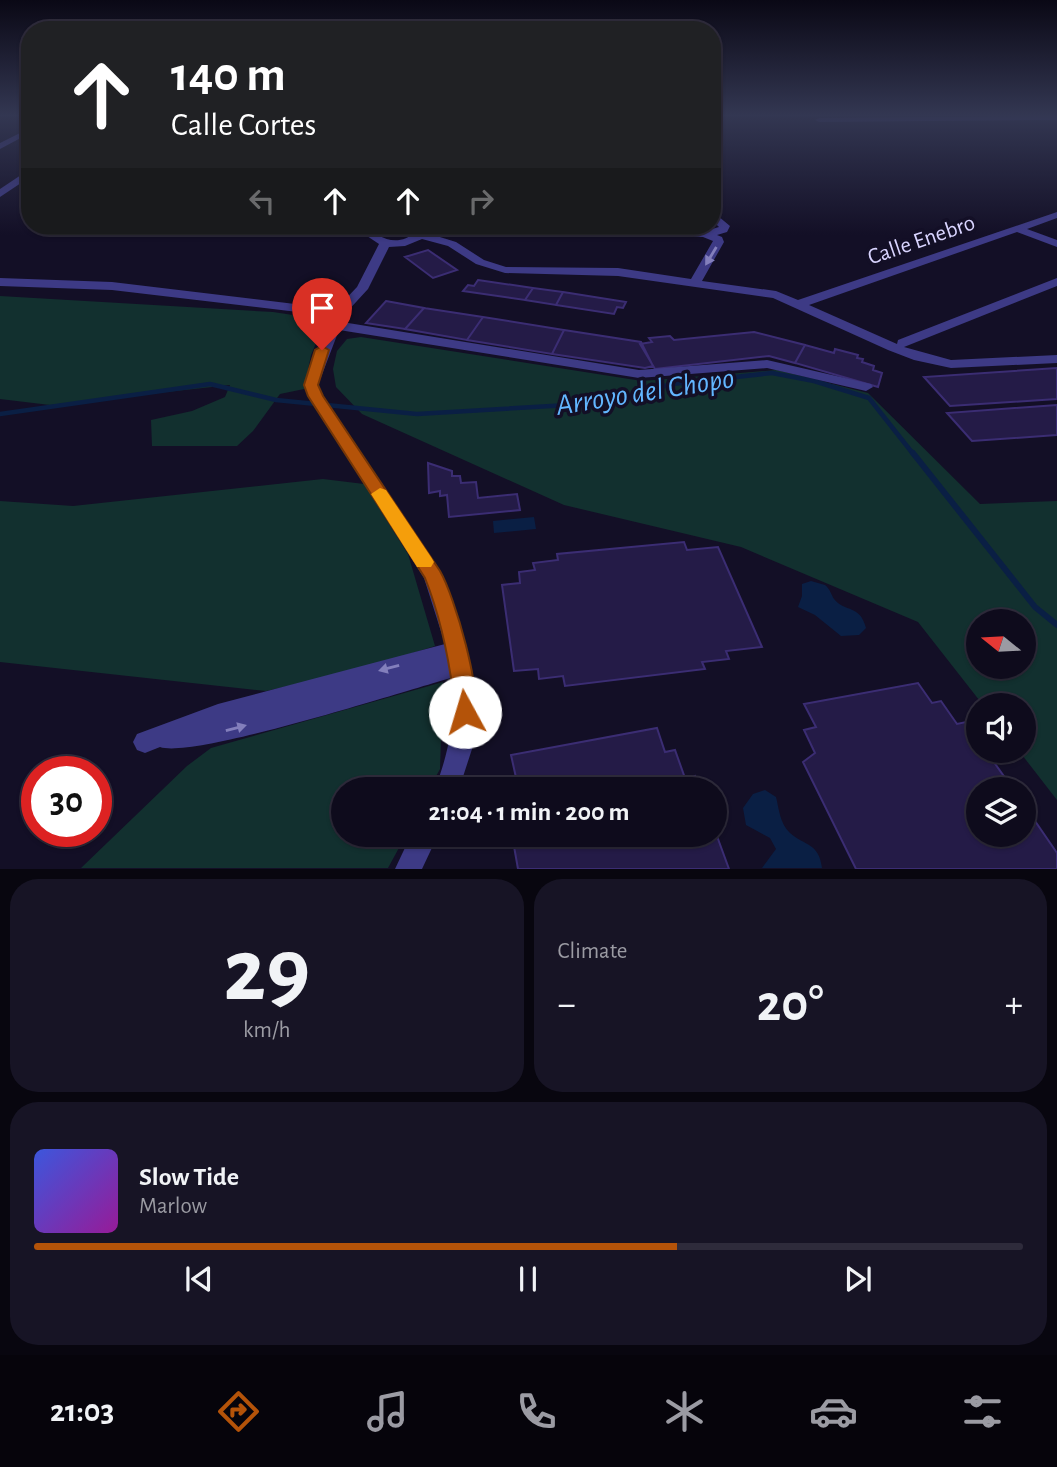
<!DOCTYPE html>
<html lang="en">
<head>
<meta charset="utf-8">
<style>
	body { margin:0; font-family:"Alegreya Sans",sans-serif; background:#171425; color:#f1f3f6; height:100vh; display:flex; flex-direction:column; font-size:26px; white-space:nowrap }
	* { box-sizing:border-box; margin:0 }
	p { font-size:23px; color:#9b9ba3 }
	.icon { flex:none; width:38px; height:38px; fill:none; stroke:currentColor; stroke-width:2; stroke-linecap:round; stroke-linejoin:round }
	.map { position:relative; height:869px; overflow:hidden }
	.sheet { display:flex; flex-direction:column; gap:10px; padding:10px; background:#08060f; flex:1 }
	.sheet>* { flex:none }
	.hud { position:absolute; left:21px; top:21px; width:700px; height:214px; border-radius:28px; box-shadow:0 2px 5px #0004,0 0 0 2px #2e2b3b; background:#202124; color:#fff; overflow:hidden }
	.needle { width:46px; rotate:288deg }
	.tools { position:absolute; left:966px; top:609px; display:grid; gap:14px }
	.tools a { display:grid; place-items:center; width:70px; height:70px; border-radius:50%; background:#0e0b1c; box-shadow:0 2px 5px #0004,0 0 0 2px #2e2b3b; font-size:35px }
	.speed { position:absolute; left:21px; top:756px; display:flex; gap:14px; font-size:35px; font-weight:700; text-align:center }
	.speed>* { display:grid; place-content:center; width:91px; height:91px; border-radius:50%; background:#0e0b1c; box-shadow:0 2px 5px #0004,0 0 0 2px #2e2b3b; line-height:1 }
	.speed .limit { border:10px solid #d22; background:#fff; color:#111 }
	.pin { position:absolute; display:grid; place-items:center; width:60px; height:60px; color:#fff; margin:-72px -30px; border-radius:50% 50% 50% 0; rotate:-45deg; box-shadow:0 0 7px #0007 }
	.pin .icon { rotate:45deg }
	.me { position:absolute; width:77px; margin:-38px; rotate:354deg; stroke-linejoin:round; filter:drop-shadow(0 0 5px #0008) }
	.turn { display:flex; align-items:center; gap:24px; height:147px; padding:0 35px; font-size:32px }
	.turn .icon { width:91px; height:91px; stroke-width:2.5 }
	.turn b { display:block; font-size:49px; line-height:60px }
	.lanes { display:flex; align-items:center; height:66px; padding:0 35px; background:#0003; justify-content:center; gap:35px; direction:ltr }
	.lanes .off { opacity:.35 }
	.big { font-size:52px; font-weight:700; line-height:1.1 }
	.sheet .widget { flex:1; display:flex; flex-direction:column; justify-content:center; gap:10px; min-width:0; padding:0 24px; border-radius:28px; background:#171425 }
	.sheet .dial { align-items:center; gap:0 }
	.dial b { font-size:91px; line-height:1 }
	.song { display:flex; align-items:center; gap:21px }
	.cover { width:84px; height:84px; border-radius:10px; background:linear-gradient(135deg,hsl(230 70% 55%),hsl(300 70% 35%)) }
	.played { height:7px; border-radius:4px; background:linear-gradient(90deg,#b45309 65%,#2e2b3b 65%) }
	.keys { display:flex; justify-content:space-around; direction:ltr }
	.heat { display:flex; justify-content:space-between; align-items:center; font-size:38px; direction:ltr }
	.sheet .tiles { flex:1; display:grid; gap:10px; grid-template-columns:1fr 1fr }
	.widget:last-child { grid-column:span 2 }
	.trip { position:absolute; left:331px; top:777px; width:396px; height:70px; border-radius:35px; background:#0e0b1c; box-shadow:0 2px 5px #0004,0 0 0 2px #2e2b3b; font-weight:700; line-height:70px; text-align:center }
	.menu { display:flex; height:112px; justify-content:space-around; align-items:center; background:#06040b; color:#9b9ba3 }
	.menu .icon { width:49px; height:49px }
	.menu .selected { color:#b45309 }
	.menu b { font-size:32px; color:#f1f3f6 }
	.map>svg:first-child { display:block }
	.green { fill:#12302f; fill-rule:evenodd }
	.water { fill:#0a1f44 }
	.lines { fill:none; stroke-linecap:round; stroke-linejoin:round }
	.stream-far1 { stroke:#0a1f44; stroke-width:4.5 }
	.stream { stroke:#0a1f44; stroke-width:6 }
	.building { fill:#241b47; stroke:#3b2d73; stroke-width:2 }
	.street { fill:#3d3a85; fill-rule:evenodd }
	.oneway { fill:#837fbc }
	.route { fill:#b45309; stroke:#753606; stroke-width:2 }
	.slow { fill:#f59e0b }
	.labels { text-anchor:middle; stroke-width:7; stroke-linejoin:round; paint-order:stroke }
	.far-street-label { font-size:23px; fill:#d9d4ff; stroke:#130f26 }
	.water-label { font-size:30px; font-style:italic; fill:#62b6ff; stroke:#130f26 }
</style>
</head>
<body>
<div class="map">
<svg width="1057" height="869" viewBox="0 0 1057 869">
	<rect width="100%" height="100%" fill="#130f26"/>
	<!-- green -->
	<path class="green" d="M0,296l273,16 53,8 -15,35 -7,34 -24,5 -27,37 -16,15h-85l-1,-26 41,-9 33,-14 5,-12 -180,20 -50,-6z
		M361,337l281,44 135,-11 91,23 112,111 77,-3v299l-38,-49h5v-46h-41l-65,-83 -177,-75 -177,-42 -202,-91 -26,-27 -3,-18 4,-18 10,-12zM978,621h46v46h-46z
		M323,479l41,5 44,70 27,92 -80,25 -89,20 -266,-29v-161l73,5z
		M443,682l-3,87 -11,20h-86v46h63l-18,33h-307l106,-102 24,-18z"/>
	<!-- water -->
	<path class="water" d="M534,517l2,12 -42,4 -1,-12z
		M811,581l14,4c5,4 6,9 9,14 11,14 26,5 32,29l-7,7 -18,1 -26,-21 -17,-8 4,-11v-12z
		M765,790l11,7c3,12 4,27 14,36 15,13 29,10 32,35h-60l14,-19 -6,-11 -24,-13 -3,-17 10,-14z"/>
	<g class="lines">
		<!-- stream-far1 -->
		<path class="stream-far1" d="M0,414l210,-30 66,16 141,14 186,-11 69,-19 100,-11 42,8 55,17 45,57"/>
		<!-- stream -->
		<path class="stream" d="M913,453l122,154 22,18"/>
	</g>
	<!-- building -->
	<path class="building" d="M428,250l29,20 -24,8 -28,-21z
		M478,280l55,8 -8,12 -62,-9 5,-6 6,1z
		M533,288l30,4 -7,13 -31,-5z
		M563,292l63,10 -3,6 -6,-1 -3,7 -58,-9z
		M386,301l38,7 -19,21 -39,-6z
		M424,308l59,9 -16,23 -62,-11z
		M483,317l81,13 -12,24 -85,-14z
		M564,330l77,12 12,24 -8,2 -93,-14z
		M754,332l51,13 -10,18 -26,-7 -114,13 -15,-25 12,-2 -3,-4 21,-2 4,4z
		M805,345l29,8 1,-4 23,6 -1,3 6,1 -1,3 12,4 -1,4 9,3 -4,14 -83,-24z
		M1057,368v31l-107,7 -26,-29z
		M1057,405v30l-85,6 -25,-28z
		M428,463l24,8v5h8l1,7 15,-1 2,16 39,-4 3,16 -71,7 -2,-22 -7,1v-5l-11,2z
		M684,542l3,8 31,-3 44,100 -36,4 3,8 -27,3 3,7 -140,17 -2,-10 -24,3 -1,-10 -24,2 -12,-86 18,-2 -1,-11 16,-2 -2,-7 25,-3 -1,-6z
		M918,683l14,20 9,-2 16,23 9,-2 12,18v11h8l27,38h-35v46h46v-30l33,48v16h-201l-53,-107 12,-9 -11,-23 12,-3 -12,-23z
		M657,728l8,24 10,-2 10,28 10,-2 5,13h-197l-1,-5 15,-2 -6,-27z
		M714,828l15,41h-211l-6,-34h202z"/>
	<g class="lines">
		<!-- street -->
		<path class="street" d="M1057,116v4l-238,2 -4,-2 4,-2z
			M30,128v5l-30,16v-6z
			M30,169v8l-30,20v-8z
			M712,211l18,15 -3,6 -10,3 5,2 2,5 -22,39 74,10 22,9 259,-88v6l-30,11 30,11v7l-40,-15 -208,73 88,39 1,-4 159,-62v8l-153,61 47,13 106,-5v8l-106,5 -37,-8 -26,-10 -115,-52 -155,-22 -113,-3 -29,-9 -28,-18 -26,-7 -17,7 -16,1 -21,42 -23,25 -3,8 297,48 128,-10 104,24 2,3 -7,4 -99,-23 -128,10 -300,-48 -21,55 4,11 118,175 16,40 16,63 4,40 -3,32 -14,43h-24c14,-38 21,-70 16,-111 -47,13 -257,81 -291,69l-15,6 -8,-3 -4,-8 4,-8 81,-30 227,-60 -21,-66 -116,-182 -4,-11 27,-69 -219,-26 -112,-4v-8l112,4 224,27 21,-22 22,-43 -12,-8 3,-8 17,-2 -9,9c13,8 26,7 38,-3l-1,-6h8l4,7 29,9 28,18 22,7 112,1 73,11 22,-38 -10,-4 -156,-8 -5,-3h63l100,5 14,-4 -7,-7z
			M277,226h11l1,1 -5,3z
			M411,835h27l-16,34h-27z"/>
	</g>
	<!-- one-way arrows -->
	<defs><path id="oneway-solid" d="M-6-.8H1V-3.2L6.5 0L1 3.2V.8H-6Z" transform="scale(1.75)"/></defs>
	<g class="oneway">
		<use href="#oneway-solid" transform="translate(711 256) rotate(121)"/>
		<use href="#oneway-solid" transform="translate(389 668) rotate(165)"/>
		<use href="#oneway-solid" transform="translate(236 728) rotate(-15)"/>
	</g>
	<!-- sky -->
	<linearGradient id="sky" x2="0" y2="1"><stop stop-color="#0a0815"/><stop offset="0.49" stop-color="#333752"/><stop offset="1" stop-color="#333752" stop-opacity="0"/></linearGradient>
	<rect width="1057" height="235" fill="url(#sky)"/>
	<!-- route -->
	<path class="route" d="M322,346l7,4 -11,35 5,11 117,175c14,24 44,124 33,148l-8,3 -8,-3c-5,-9 -2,-17 -4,-27 -5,-38 -14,-79 -28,-114l-117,-182 -4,-11 11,-35z"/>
	<!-- slow -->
	<path class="slow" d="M380,488l6,2 45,67 3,5 -3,5h-14l-46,-73z"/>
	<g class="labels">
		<!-- far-street labels -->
		<g class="far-street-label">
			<text transform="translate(921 239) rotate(-19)" y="8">Calle Enebro</text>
		</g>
		<!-- water labels -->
		<g class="water-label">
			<text transform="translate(645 391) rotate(-9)" y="10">Arroyo del Chopo</text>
		</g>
	</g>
</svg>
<div class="tools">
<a><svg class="needle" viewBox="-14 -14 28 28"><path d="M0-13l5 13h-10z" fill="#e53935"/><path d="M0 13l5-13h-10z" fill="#9b9ba3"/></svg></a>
<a><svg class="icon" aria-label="sound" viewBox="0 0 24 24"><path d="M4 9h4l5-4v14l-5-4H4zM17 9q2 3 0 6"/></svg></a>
<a><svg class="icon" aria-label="layers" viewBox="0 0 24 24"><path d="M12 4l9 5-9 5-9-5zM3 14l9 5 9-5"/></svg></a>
</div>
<div class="speed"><div class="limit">30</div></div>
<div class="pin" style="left:322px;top:350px;background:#d93025"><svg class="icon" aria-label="arrive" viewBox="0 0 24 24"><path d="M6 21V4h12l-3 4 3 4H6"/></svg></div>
<svg class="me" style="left:465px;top:712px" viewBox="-20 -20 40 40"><circle r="19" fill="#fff"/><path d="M0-13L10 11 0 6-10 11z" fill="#b45309"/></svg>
<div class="trip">21:04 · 1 min · 200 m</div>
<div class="hud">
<div class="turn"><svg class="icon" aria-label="ahead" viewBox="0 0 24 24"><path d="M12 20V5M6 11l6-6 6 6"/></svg><div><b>140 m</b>Calle Cortes</div></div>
<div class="lanes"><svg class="icon off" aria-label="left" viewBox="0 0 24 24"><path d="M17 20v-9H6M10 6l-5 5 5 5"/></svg><svg class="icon" aria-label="ahead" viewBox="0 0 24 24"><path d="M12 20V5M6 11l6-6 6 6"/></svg><svg class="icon" aria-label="ahead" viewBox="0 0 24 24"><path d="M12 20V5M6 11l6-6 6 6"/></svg><svg class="icon off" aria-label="right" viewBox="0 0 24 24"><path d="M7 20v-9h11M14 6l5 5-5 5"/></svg></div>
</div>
</div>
<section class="sheet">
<div class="tiles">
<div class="widget dial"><b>29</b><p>km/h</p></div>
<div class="widget"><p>Climate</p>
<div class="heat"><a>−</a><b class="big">20°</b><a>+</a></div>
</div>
<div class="widget">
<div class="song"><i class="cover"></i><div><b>Slow Tide</b><p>Marlow</p></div></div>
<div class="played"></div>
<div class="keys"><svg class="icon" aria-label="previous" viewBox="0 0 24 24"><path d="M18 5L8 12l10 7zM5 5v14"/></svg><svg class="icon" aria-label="pause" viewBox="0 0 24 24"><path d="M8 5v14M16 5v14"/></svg><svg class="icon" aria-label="next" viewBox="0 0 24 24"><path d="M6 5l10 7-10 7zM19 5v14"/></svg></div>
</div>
</div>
</section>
<nav class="menu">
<b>21:03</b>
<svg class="icon selected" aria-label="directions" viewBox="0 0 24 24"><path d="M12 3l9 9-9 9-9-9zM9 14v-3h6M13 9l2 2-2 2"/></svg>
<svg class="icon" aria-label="music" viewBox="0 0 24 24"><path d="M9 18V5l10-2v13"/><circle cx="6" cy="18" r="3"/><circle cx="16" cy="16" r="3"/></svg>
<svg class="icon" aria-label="phone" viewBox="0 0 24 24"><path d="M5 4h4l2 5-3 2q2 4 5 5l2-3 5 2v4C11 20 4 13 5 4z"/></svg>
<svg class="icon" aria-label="climate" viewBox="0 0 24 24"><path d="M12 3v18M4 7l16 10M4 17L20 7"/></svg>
<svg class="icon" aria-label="car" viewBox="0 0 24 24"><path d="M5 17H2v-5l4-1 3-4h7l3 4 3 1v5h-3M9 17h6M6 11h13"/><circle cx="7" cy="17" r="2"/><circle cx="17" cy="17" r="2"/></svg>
<svg class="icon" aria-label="filters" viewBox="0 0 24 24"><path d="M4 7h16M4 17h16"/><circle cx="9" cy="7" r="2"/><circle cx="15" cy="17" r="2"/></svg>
</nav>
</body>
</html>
